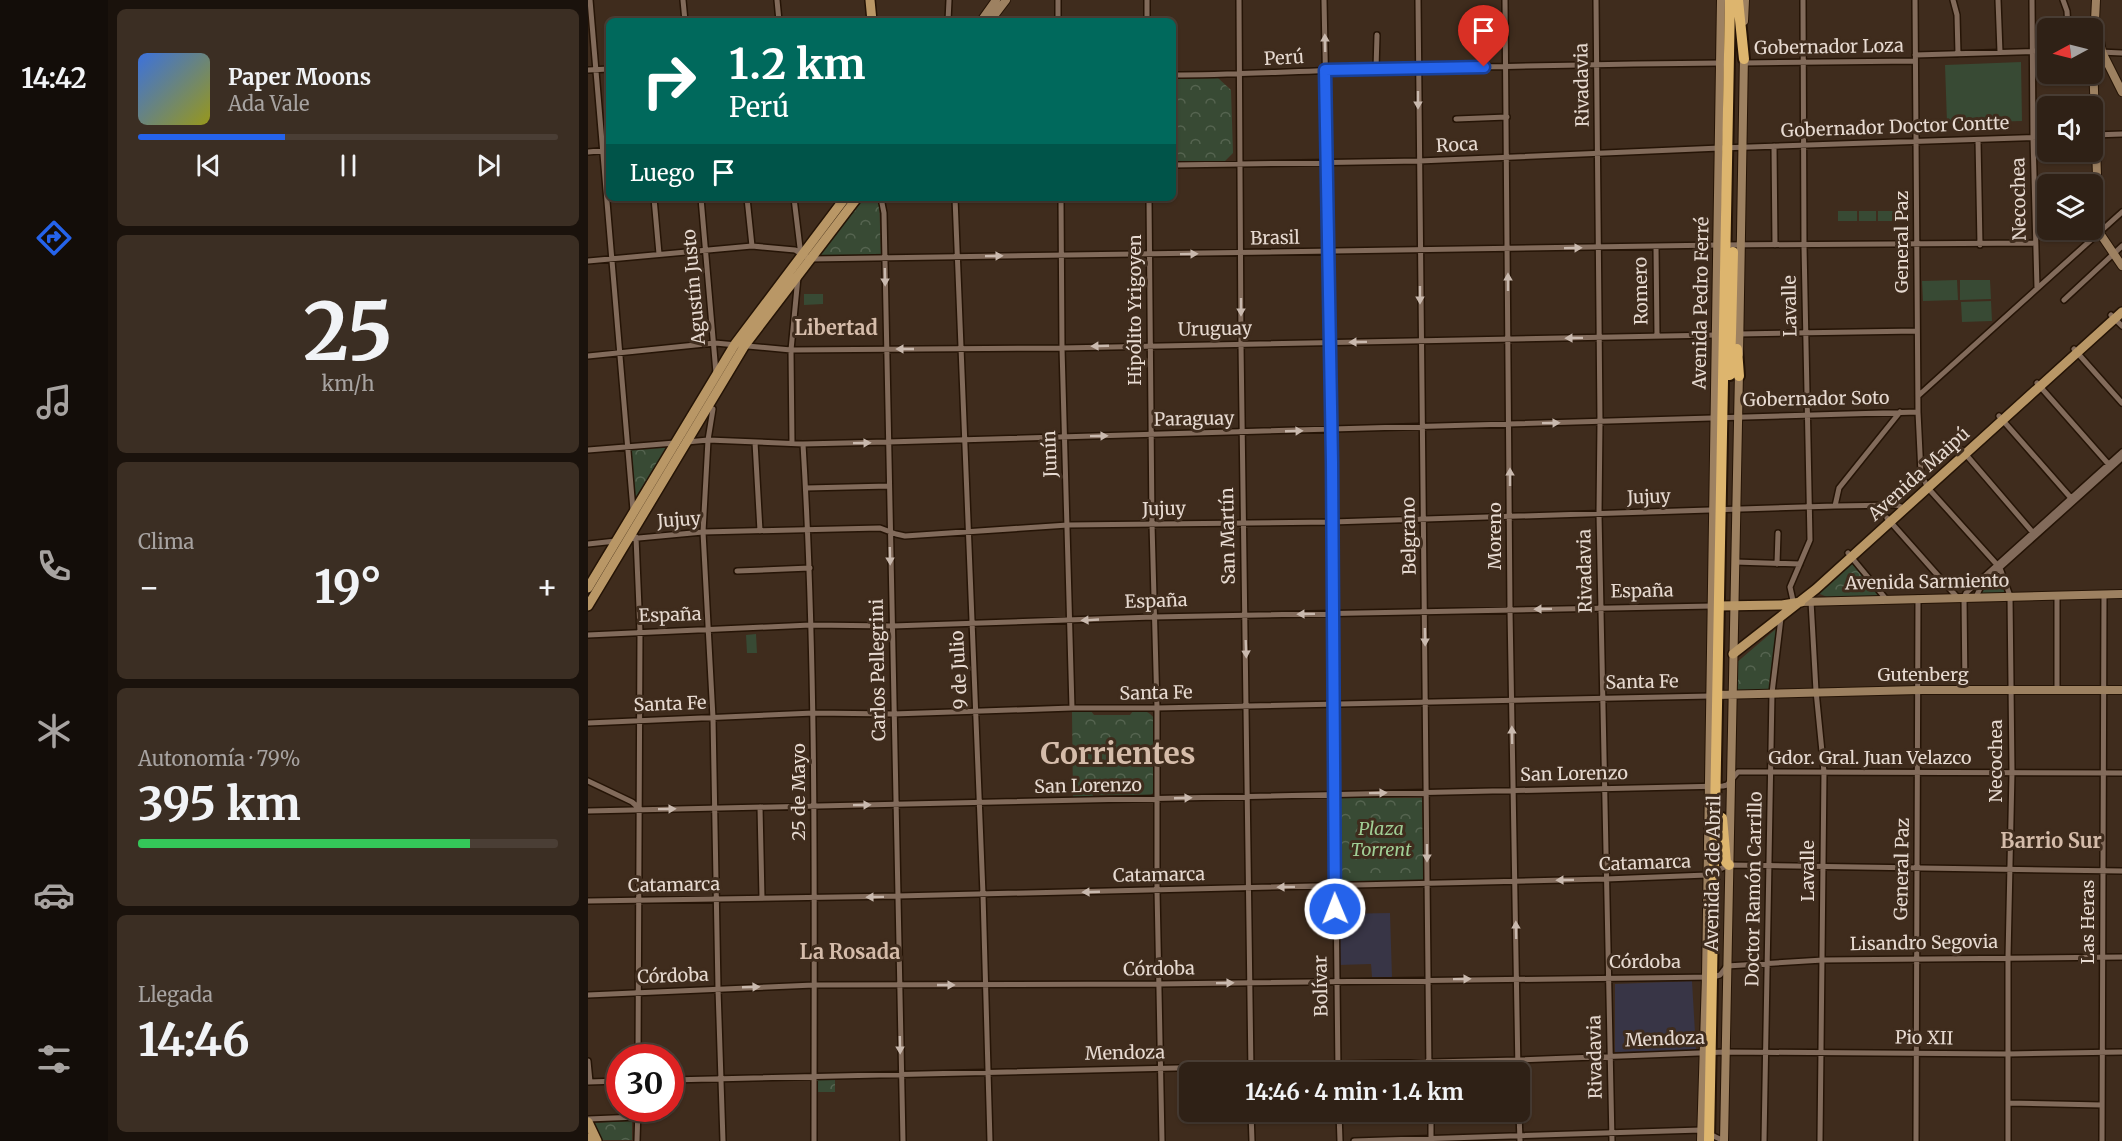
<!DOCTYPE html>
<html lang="es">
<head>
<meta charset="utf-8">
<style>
	body { margin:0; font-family:Merriweather,serif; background:#3b2e23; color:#f1f3f6; height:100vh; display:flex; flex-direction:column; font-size:22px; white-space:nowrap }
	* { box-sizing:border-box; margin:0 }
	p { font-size:20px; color:#a7a3a1 }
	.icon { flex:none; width:33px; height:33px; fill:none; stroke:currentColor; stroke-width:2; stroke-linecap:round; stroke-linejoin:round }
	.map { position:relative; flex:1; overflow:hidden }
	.side { display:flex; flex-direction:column; gap:9px; padding:9px; background:#1a120c; width:480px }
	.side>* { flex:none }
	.hud { position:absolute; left:18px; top:18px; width:570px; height:183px; border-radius:9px; box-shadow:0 2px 4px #0004,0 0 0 2px #4a3e35; background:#00695c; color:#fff; overflow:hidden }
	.needle { width:39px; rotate:263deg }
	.controls { position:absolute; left:1449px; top:18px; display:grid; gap:12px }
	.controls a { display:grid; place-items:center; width:66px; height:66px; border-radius:9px; background:#2f2116; box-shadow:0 2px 4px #0004,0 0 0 2px #4a3e35; font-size:30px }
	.speed { position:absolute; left:18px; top:1044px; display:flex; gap:12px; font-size:30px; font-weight:700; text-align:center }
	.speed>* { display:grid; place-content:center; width:78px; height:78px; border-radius:50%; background:#2f2116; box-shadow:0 2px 4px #0004,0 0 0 2px #4a3e35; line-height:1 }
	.speed .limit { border:9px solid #d22; background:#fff; color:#111 }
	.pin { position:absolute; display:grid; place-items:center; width:51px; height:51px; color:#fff; margin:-62px -26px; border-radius:50% 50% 50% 0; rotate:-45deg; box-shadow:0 0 6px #0007 }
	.pin .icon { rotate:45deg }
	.me { position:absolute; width:66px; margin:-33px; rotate:359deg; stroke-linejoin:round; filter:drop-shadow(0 0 4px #0008) }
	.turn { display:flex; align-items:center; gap:21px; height:126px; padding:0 24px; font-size:27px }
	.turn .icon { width:78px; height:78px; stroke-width:2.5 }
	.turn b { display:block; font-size:42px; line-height:51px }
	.then { display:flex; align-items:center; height:57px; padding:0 24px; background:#0003; gap:12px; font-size:22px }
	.big { font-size:45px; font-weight:700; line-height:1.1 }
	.side .card { flex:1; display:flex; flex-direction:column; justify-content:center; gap:9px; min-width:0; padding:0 21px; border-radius:9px; background:#3b2e23 }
	.side .dial { align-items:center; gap:0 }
	.dial b { font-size:78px; line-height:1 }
	.song { display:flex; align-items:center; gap:18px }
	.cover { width:72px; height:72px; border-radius:9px; background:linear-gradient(135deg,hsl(220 70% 55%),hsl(60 70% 35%)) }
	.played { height:6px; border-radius:3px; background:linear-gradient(90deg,#2563eb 35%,#4a3e35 35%) }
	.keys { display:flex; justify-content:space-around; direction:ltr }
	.heat { display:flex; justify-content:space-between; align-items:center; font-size:33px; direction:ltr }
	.charge { height:9px; border-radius:4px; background:linear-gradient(90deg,#34c759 79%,#4a3e35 0) }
	.trip { position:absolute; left:591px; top:1062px; width:351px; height:60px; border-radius:9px; background:#2f2116; box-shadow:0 2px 4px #0004,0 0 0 2px #4a3e35; font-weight:700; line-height:60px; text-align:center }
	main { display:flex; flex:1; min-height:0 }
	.menu { display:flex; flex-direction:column; width:108px; justify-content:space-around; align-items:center; background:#130d09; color:#a7a3a1 }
	.menu .icon { width:42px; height:42px }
	.menu .on { color:#2563eb }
	.menu b { font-size:27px; color:#f1f3f6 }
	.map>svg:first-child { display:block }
	.medical { fill:#383546 }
	.park { fill:url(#park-crowns) }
	.pitch { fill:#384a34 }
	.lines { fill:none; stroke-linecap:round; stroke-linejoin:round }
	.street-casing { stroke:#251406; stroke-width:8 }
	.secondary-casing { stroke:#251406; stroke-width:10 }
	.primary-casing { stroke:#251406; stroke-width:12 }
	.highway-casing { stroke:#251406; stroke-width:14 }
	.street { stroke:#826b5b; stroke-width:5 }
	.secondary { stroke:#9d8161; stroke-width:8 }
	.primary { stroke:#b99766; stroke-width:9 }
	.highway { stroke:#ddb56e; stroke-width:10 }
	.oneway { fill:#c9b9ae }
	.route-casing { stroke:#184099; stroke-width:15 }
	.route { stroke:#2563eb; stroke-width:10 }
	.labels { text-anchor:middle; stroke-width:6; stroke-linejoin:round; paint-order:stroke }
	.street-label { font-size:18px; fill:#e7dad1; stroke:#3f2c1d }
	.park-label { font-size:18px; font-style:italic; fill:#a0ce95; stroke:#3f2c1d }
	.neighbourhood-label { font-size:20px; font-weight:bold; fill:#d5bcaa; stroke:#3f2c1d }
	.town-label { font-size:30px; font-weight:bold; fill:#d5bcaa; stroke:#3f2c1d }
</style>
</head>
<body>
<main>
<nav class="menu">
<b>14:42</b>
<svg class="icon on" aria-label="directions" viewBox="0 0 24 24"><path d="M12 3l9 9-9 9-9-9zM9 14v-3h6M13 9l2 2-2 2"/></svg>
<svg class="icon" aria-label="music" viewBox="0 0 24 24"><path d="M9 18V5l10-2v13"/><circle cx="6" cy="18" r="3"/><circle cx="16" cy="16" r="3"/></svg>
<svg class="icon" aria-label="phone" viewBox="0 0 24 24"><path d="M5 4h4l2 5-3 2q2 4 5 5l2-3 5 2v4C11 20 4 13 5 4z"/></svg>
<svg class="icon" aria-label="climate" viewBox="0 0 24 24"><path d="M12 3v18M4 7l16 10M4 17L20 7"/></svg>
<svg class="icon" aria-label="car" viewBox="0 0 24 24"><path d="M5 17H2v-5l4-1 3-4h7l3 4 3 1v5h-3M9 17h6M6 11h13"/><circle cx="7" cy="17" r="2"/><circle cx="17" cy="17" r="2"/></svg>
<svg class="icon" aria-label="filters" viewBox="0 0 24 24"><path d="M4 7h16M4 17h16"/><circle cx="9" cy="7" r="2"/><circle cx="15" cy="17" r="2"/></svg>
</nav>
<section class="side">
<div class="card">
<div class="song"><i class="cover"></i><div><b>Paper Moons</b><p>Ada Vale</p></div></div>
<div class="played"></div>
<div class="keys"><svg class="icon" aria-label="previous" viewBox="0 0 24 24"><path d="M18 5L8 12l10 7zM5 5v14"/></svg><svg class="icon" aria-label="pause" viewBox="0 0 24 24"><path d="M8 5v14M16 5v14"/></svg><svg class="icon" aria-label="next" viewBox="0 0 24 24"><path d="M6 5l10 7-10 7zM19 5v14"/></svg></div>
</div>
<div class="card dial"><b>25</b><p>km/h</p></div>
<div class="card"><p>Clima</p>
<div class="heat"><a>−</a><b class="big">19°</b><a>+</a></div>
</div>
<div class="card"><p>Autonomía · 79%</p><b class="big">395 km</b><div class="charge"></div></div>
<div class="card"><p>Llegada</p><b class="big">14:46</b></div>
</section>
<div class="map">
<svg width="1534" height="1141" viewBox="0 0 1534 1141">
	<defs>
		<pattern id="park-crowns" width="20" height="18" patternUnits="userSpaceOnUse" patternTransform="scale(1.5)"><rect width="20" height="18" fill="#384a34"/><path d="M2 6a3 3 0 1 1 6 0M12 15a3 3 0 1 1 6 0" fill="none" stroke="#556450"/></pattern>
	</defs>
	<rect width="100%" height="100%" fill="#3f2c1d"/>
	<!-- medical -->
	<path class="medical" d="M802,913l2,64h-20l-1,-13 -32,1v-51z
		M1104,981l4,69 -81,2v-68z"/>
	<!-- park -->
	<path class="park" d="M585,78h45l13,12 2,63 -10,10h-50z
		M272,198h19l2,57 -66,1z
		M81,446l-36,55 -5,-51z
		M1263,561l30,36h-54l-7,-3 -1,-2z
		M1409,572l8,21 -25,1z
		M1189,628l-7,63 -34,1v-29z
		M503,711l3,4h36l3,-4c10,0 15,-1 21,7l1,73 -7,7h-8l-2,-3h-45l-1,4h-19l-1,-87z
		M751,798h83l2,82 -52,1 -6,3 -26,-3 -2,-17 1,-22 -3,-6 3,-12z
		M247,1079v13h-18v-12z
		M44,1121v19h-32l-9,-17z"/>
	<!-- pitch -->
	<path class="pitch" d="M1433,62l1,59 -75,2 -2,-58z
		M1250,211h19v10h-19z
		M1271,211h17v10h-17z
		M1290,211h17v10h-17z
		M1369,280l1,20 -35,1 -1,-20z
		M1372,280h30l1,19 -31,1z
		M216,294h19v10l-19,1z
		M1403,301l1,20 -30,1 -1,-20z
		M168,634l1,19h-10l-1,-18z"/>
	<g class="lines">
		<!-- street casing -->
		<g class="street-casing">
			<path id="street" d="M2,0l43,510
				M95,0l2,21
				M189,0l2,21
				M470,0v21
				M559,0v21
				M651,0l2,344 10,728
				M736,0l5,252 9,820
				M830,0l11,1072
				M917,0l5,610 8,462
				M1008,0l4,422 -1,92 13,627
				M1327,0l3,412 3,62 7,14 72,80 10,28 2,176 -4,185v184
				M1365,0l4,15 1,39
				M1410,0l2,52
				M1444,0l1,137 4,151
				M1475,0l4,11 1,17
				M360,21l1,-21
				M1512,52l22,1
				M1327,55l133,-4
				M1156,63l171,-2
				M788,69l1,-34
				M0,70l21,-1
				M585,75c59,0 119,-4 178,-5 123,-3 246,-6 370,-7
				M868,119l51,-2
				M1506,135l28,-1
				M1390,140l2,105
				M1186,146l1,99
				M0,152l21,-2
				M585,165l246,-4 301,-13 328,-11
				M66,198l5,56
				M113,198l15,175
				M159,198l5,48
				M206,198l7,58
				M293,198l3,15 19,928
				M367,198l28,696 7,247
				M473,198l1,150 10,360
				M561,198l3,326 5,184v182l5,251
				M1068,246l1,89
				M0,261l164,-15 43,4 15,9 909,-14 316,-2
				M1476,300l58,-54
				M1523,315l11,11
				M1151,334l178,-3
				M1486,349l48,54
				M0,356l127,-13 76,7 271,-2 654,-13
				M1449,383l74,84
				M1330,396l204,-184
				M125,409l-5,31 -5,92 10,186 5,271 5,152
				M1411,416l72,82
				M99,442l21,-2 95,4 84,-2 1031,-30
				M167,442l5,89
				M204,443l-1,-93 7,-73
				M215,444c14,232 11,465 11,697
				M0,450l87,-7
				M1374,450l73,85
				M218,488l83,-2
				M1247,506l4,-18 61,-76
				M1299,518l70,79
				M48,537l4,95 -2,426
				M40,539l75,-7 177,-4 16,6 9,2 163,-11 264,-3 503,-16 62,-1 8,4
				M0,544l28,-3
				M1260,553l38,46
				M1147,562l65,2
				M1189,564l1,-31
				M149,571l73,-3
				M1469,596v94
				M1388,597l6,-13 140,-126
				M1223,601l5,90 8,81 -4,369
				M1206,605l-4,-18 20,-47 -6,-294 -1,-246
				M0,635l223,-10 81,1 261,-9 559,-11
				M1377,690l-1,-93 2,-4 156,-141
				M0,723l226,-10 79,1 179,-6h85l553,-12
				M0,781l44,21 8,7
				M172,807l2,91
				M0,811l1135,-25 4,-1 11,-13 384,1
				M0,901l310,-5 708,-17 101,-4 22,-10 393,6
				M0,995l226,-10 345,-1 554,-7 7,-2 7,-9 96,-6 299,-3
				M0,1061l2,21
				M82,1080l848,-20 207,-8 283,2 114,-2
				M0,1082l32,-1
				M1420,1103l94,2
				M663,1112l1,29
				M751,1112l1,29
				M843,1112v28
				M931,1112l1,29
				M0,1119l50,-2
				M49,1141l1,-33
				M766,1141l347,-11 23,11
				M1176,1141l8,-448 9,-75
				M1328,1141l2,-543
				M1514,1141l2,-546"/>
		</g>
		<!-- secondary casing -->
		<g class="secondary-casing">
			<path id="secondary" d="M1508,0l-3,62 6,170 23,34
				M393,21l15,-21
				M402,21l16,-21
				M1156,21l1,-21
				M1511,36l3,16 20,40
				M1151,354l5,-300
				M1213,602l321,-8
				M1127,695l204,-5h203
				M1113,1141l5,-164 15,-977
				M1136,1141l15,-769"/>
		</g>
		<!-- primary casing -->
		<g class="primary-casing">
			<path id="primary" d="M282,0l2,21
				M0,588l147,-244 110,-146
				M0,606l157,-261 112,-147
				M1131,606l63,-1 19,-3
				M1145,654l83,-65 306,-277
				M0,1122l9,19
				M0,1138l1,3"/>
		</g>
		<!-- highway casing -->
		<g class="highway-casing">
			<path id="highway" d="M1150,0l6,59
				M1149,349l2,27
				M1142,375l3,-123
				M1134,818l4,44 3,3
				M1121,1141l21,-1141"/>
		</g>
		<!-- street -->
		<use href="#street" class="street"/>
		<!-- secondary -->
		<use href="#secondary" class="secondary"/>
		<!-- primary -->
		<use href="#primary" class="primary"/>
		<!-- highway -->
		<use href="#highway" class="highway"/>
	</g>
	<!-- one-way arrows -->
	<defs><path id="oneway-solid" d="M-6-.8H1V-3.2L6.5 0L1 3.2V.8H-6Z" transform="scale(1.5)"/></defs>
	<g class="oneway">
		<use href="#oneway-solid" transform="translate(737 43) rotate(-91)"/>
		<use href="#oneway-solid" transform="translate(830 100) rotate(90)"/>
		<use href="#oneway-solid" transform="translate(985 248) rotate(-1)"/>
		<use href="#oneway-solid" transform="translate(601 254) rotate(-1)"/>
		<use href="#oneway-solid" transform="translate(406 256) rotate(-1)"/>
		<use href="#oneway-solid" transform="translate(297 277) rotate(89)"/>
		<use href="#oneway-solid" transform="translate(920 282) rotate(-90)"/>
		<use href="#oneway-solid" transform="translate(832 295) rotate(90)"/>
		<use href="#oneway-solid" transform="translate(653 307) rotate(90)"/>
		<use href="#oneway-solid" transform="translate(986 338) rotate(179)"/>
		<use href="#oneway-solid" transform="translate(770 342) rotate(179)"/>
		<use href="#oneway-solid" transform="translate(512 346) rotate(178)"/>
		<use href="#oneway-solid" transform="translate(317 349) rotate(180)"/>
		<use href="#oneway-solid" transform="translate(963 423) rotate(-1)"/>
		<use href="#oneway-solid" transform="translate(706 431) rotate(-2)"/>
		<use href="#oneway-solid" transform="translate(511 436) rotate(-1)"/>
		<use href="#oneway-solid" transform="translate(274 443) rotate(-1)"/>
		<use href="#oneway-solid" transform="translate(922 477) rotate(-90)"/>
		<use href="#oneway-solid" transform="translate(302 556) rotate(89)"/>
		<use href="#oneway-solid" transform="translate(955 609) rotate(179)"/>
		<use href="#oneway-solid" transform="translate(718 614) rotate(179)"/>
		<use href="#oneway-solid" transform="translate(502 620) rotate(177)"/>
		<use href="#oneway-solid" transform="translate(837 637) rotate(89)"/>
		<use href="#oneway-solid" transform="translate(658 649) rotate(88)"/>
		<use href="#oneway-solid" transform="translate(924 735) rotate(-91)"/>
		<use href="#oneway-solid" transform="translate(790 793) rotate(-1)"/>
		<use href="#oneway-solid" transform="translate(595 798) rotate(-2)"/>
		<use href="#oneway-solid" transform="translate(274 805) rotate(-1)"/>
		<use href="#oneway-solid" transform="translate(79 809) rotate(-1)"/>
		<use href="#oneway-solid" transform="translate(839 853) rotate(90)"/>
		<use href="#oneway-solid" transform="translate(977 880) rotate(179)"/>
		<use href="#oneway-solid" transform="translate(698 887) rotate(179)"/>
		<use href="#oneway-solid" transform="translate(503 892) rotate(178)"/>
		<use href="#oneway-solid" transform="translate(287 897) rotate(179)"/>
		<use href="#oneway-solid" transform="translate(928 930) rotate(-91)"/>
		<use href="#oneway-solid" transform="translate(874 979) rotate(-1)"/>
		<use href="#oneway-solid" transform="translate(637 983) rotate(-1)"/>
		<use href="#oneway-solid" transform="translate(358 985)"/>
		<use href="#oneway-solid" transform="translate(163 987) rotate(-2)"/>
		<use href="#oneway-solid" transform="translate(312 1045) rotate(89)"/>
	</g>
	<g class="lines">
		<!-- route casing -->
		<g class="route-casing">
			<path id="route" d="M747,909l-3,-447 -7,-392 159,-3"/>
		</g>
		<!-- route -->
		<use href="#route" class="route"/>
	</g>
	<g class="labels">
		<!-- street labels -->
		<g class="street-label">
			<text transform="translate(1241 47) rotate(-1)" y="6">Gobernador Loza</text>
			<text transform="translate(696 58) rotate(-3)" y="6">Perú</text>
			<text transform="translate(994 85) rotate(-91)" y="6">Rivadavia</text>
			<text transform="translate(1307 127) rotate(-2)" y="6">Gobernador Doctor Contte</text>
			<text transform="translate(869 145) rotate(-3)" y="6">Roca</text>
			<text transform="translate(1431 199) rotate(-91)" y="6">Necochea</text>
			<text transform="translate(687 238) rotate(-1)" y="6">Brasil</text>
			<text transform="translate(1314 242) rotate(-90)" y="6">General Paz</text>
			<text transform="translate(106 287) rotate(-95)" y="6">Agustín Justo</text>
			<text transform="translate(1053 291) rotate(-91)" y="6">Romero</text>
			<text transform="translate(1113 303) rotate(-89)" y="6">Avenida Pedro Ferré</text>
			<text transform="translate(1202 306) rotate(-91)" y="6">Lavalle</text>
			<text transform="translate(547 310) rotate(-90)" y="6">Hipólito Yrigoyen</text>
			<text transform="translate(627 329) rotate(-1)" y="6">Uruguay</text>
			<text transform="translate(1228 399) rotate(-1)" y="6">Gobernador Soto</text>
			<text transform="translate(606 419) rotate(-1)" y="6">Paraguay</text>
			<text transform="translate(462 454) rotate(-92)" y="6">Junín</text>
			<text transform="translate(1331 474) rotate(-42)" y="6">Avenida Maipú</text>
			<text transform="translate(1061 497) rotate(-2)" y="6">Jujuy</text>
			<text transform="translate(576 509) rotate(-1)" y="6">Jujuy</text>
			<text transform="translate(91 520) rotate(-4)" y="6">Jujuy</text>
			<text transform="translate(640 536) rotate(-91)" y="6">San Martín</text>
			<text transform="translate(821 536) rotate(-91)" y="6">Belgrano</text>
			<text transform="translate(907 536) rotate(-90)" y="6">Moreno</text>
			<text transform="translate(997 571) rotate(-91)" y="6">Rivadavia</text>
			<text transform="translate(1339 582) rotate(-1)" y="6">Avenida Sarmiento</text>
			<text transform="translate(1054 591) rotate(-1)" y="6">España</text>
			<text transform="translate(568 601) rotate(-2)" y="6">España</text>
			<text transform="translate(82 615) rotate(-2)" y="6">España</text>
			<text transform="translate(290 670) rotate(-91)" y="6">Carlos Pellegrini</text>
			<text transform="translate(371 670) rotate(-93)" y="6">9 de Julio</text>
			<text x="1335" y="681">Gutenberg</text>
			<text transform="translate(1054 682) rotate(-1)" y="6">Santa Fe</text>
			<text transform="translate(568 693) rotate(-1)" y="6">Santa Fe</text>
			<text transform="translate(82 704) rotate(-2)" y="6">Santa Fe</text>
			<text x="1282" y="764">Gdor. Gral. Juan Velazco</text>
			<text transform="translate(1408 761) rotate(-90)" y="6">Necochea</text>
			<text transform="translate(986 774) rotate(-1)" y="6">San Lorenzo</text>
			<text transform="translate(500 786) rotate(-1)" y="6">San Lorenzo</text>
			<text transform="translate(211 792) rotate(-90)" y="6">25 de Mayo</text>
			<text transform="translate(1057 863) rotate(-2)" y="6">Catamarca</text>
			<text transform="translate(1314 869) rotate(-89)" y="6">General Paz</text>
			<text transform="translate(1220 871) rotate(-90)" y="6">Lavalle</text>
			<text transform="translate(1125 873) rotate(-89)" y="6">Avenida 3 de Abril</text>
			<text transform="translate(571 875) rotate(-1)" y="6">Catamarca</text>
			<text transform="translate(86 885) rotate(-1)" y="6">Catamarca</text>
			<text transform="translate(1166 889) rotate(-89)" y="6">Doctor Ramón Carrillo</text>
			<text transform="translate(1500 922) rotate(-90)" y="6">Las Heras</text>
			<text transform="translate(1336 943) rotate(-1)" y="6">Lisandro Segovia</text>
			<text x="1057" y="968">Córdoba</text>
			<text transform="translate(571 969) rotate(-1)" y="6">Córdoba</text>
			<text transform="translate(85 976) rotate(-2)" y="6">Córdoba</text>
			<text transform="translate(733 986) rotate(-91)" y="6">Bolívar</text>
			<text transform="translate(1336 1038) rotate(1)" y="6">Pio XII</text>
			<text transform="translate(1077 1039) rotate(-2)" y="6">Mendoza</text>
			<text transform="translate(537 1053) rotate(-1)" y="6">Mendoza</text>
			<text transform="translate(1007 1057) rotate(-91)" y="6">Rivadavia</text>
		</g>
		<!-- park labels -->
		<g class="park-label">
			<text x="793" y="835">Plaza<tspan x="793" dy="21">Torrent</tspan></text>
		</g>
		<!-- neighbourhood labels -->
		<g class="neighbourhood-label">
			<text x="248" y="335">Libertad</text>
			<text x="1463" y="848">Barrio Sur</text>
			<text x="262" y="959">La Rosada</text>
		</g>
		<!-- town labels -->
		<g class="town-label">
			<text x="530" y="764">Corrientes</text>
		</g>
	</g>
</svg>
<div class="controls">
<a><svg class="needle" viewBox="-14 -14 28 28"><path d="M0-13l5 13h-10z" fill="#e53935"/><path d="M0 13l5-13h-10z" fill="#a7a3a1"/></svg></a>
<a><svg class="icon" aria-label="sound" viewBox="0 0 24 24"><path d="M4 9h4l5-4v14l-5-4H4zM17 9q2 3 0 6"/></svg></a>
<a><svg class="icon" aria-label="layers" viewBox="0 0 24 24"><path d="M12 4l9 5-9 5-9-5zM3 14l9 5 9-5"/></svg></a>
</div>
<div class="speed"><div class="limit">30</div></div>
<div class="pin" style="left:896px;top:67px;background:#d93025"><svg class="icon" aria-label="arrive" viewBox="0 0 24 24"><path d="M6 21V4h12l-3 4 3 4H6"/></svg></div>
<svg class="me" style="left:747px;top:909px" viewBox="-20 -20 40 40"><circle r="17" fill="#2563eb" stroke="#fff" stroke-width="3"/><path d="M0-11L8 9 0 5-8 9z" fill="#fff"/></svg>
<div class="trip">14:46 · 4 min · 1.4 km</div>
<div class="hud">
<div class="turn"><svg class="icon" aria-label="right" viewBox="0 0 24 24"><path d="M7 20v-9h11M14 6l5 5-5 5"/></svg><div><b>1.2 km</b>Perú</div></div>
<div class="then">Luego<svg class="icon" aria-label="arrive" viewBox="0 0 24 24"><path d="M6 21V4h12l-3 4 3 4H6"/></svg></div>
</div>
</div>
</main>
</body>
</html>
